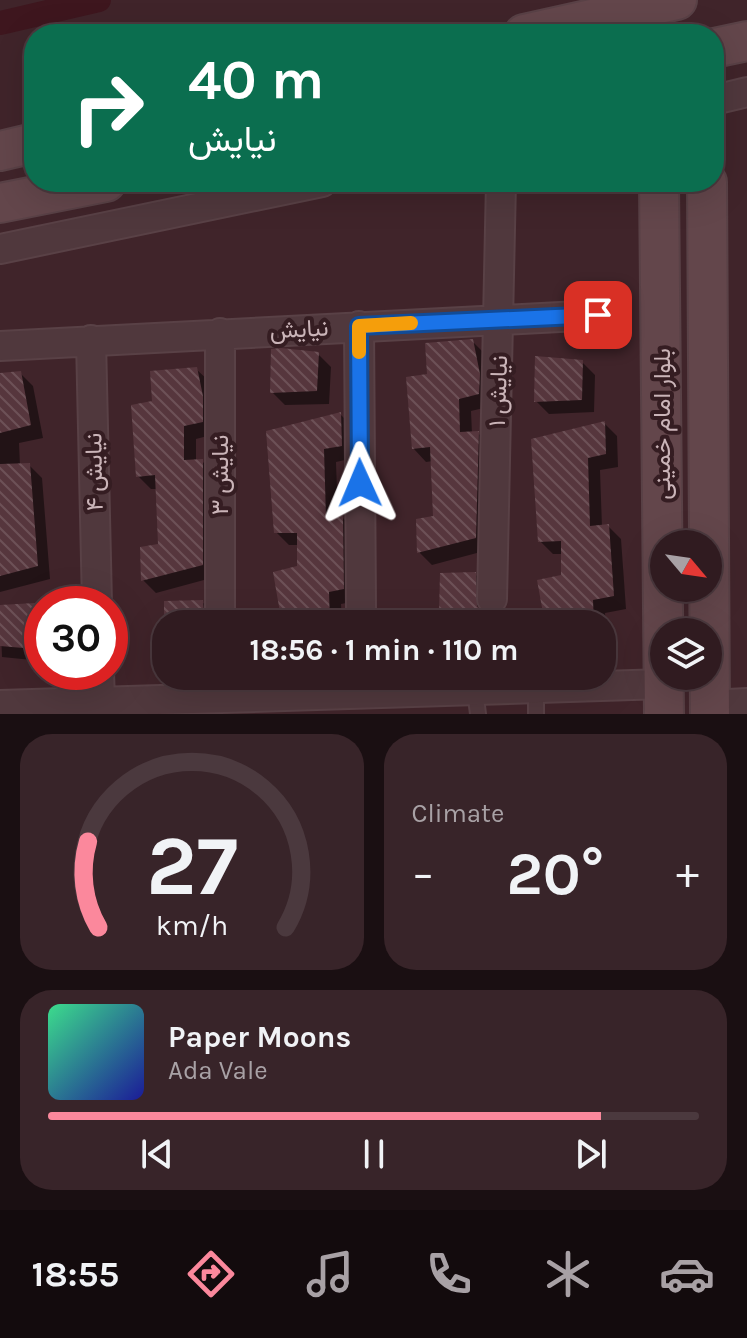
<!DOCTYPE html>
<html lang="en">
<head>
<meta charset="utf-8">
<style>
	body { margin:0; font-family:Karla,Vazirmatn,sans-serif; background:#382429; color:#f1f3f6; height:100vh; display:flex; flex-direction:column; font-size:30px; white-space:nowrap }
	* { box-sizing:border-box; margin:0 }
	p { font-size:26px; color:#a8a1a5 }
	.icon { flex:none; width:44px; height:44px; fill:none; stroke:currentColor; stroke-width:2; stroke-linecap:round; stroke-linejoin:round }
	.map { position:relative; height:714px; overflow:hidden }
	.details { display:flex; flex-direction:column; gap:20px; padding:20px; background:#1a0f12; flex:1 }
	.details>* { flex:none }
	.hud { position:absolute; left:24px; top:24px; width:700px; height:168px; border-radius:32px; box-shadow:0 8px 32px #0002,0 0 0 2px #4b393e; background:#0b6e4f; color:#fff; overflow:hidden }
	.needle { width:52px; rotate:119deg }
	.buttons { position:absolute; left:650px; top:530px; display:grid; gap:16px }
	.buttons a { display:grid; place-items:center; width:72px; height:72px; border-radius:50%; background:#301b20; box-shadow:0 8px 32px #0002,0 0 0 2px #4b393e; font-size:40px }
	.speed { position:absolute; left:24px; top:586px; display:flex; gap:16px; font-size:40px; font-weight:700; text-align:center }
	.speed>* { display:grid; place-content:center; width:104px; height:104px; border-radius:50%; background:#301b20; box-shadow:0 8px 32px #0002,0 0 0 2px #4b393e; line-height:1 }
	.speed .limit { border:12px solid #d22; background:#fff; color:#111 }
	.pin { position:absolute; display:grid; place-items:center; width:68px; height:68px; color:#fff; margin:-34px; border-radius:16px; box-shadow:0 4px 12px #0006 }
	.me { position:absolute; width:88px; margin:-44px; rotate:359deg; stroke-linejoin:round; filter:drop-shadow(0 0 6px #0008) }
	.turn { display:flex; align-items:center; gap:28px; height:168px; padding:0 32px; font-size:36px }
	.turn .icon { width:104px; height:104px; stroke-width:2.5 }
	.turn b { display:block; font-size:56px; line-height:68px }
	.big { font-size:60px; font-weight:700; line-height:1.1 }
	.details .tile { flex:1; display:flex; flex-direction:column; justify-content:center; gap:12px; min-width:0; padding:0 28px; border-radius:32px; background:#382429 }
	.details .dial { align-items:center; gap:0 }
	.dial svg { height:208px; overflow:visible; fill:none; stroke:#4b393e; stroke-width:7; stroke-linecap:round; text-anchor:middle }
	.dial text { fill:#f1f3f6; stroke:none }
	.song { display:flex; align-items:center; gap:24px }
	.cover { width:96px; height:96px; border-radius:12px; background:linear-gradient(135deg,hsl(150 70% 55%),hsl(240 70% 35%)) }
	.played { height:8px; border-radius:4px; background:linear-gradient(90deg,#fb889c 85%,#4b393e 85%) }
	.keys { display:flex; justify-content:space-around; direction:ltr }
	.heat { display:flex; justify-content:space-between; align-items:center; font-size:44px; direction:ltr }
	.details .tiles { flex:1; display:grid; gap:20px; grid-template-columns:1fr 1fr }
	.tile:last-child { grid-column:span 2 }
	.trip { position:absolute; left:152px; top:610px; width:464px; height:80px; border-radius:32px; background:#301b20; box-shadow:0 8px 32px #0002,0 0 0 2px #4b393e; font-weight:700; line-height:80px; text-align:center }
	.dock { display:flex; height:128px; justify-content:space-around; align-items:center; background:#130b0d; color:#a8a1a5 }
	.dock .icon { width:56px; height:56px }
	.dock .active { color:#fb889c }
	.dock b { font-size:36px; color:#f1f3f6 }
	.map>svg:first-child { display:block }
	.shadow { fill:#0007 }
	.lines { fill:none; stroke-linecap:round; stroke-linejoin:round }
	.canal { stroke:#3e161e; stroke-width:24 }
	.building { fill:url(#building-back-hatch) }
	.lane-casing { stroke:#594146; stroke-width:18 }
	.street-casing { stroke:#594146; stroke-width:32 }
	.secondary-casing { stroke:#594146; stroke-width:42 }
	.lane { stroke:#50383d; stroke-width:14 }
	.street { stroke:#50383d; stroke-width:28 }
	.secondary { stroke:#63464b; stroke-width:38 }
	.route-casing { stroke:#114b97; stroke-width:20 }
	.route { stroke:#1a73e8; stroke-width:14 }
	.slow { stroke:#f59e0b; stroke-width:14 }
	.labels { text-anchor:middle; stroke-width:8; stroke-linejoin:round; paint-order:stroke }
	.street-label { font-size:24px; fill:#cab4b8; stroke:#351d22 }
</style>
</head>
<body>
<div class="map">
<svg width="747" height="714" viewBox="0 0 747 714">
	<defs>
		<pattern id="building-back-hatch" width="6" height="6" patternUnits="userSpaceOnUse" patternTransform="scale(2)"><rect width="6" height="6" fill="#56363d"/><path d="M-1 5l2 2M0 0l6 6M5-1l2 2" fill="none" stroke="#6d5157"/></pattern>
	</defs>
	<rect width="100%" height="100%" fill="#40242a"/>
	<!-- shadow -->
	<path class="shadow" d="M472,341l13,13 7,52 -21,5 1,23 6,-1 13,13 -3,104 -56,15 -13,-13 16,-35 -2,-56 -7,1 -12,-13 16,-74z
		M318,354l13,13 -2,37 -44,1 -13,-13z
		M582,362l13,13 -1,37 -45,2 -13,-13z
		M196,369l14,13 5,52 -19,5v22h6l13,13v103l-59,16 -13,-13 17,-35 -3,-56h-6l-13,-13 16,-73z
		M20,373l13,13 10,52 -24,5 1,23 9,-1 13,13 8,101 -50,13v-217z
		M340,414l13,13 1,31 -18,4 2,56h5l12,13 1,70 -15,3 1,20h-58l-9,-51 24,-5v-23h-10l-13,-13z
		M604,423l13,13 1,31 -18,3 2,57 6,-1 13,13 5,70 -21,4 2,30h-5v-19h-55l16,-48v-22h-10l-13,-13z
		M475,574l13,13 1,34 3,3h-39l-12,-12z
		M202,602l13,12v10h-49v17l-1,-1 1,-37z
		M34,605l8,8v48l-40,-4 -2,-50z"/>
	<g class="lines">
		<!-- canal -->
		<path class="canal" d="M0,23l99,-23"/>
	</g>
	<!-- building -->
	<path class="building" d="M473,339l7,35 -1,20 -20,5 1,33 19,-1 -3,107 -59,15 -1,-34 17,-3 -3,-69 -18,2 -6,-72 21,-3 -2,-31z
		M281,348l38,4 -2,39 -47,2 1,-44z
		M535,356l48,4 -1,40 -48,2z
		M197,367l6,29v26l-19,4v34l19,-1v106l-62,16 -1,-34 18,-3 -3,-69 -19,2 -5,-72 21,-4 -2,-30z
		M21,371l10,54 -31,8v-60z
		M341,412l1,34 -18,3 2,68 17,-1 1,73 -15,3 1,30 -48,2 -9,-52 24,-6v-33h-23l-8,-102z
		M605,421l1,33 -18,4 2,68 19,-2 5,72 -21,4 1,24h-49l-8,-44 24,-5v-34l-23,1 -7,-103z
		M30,463l8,103 -38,10v-112z
		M476,572l1,34 10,11 -48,-4 1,-40z
		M203,600l2,24h-41v-23z
		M35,603v46l-35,-3v-41z"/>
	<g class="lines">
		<!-- lane casing -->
		<g class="lane-casing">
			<path id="lane" d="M536,688v26
				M475,690l3,24"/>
		</g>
		<!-- street casing -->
		<g class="street-casing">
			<path id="street" d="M714,100l33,-8
				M0,249l322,-67
				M359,326l2,282
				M220,333v284
				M91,340l6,264
				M0,346l598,-31
				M492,599l9,-417
				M99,672l1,29
				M0,705l664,-21
				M710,705l37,-2"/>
		</g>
		<!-- secondary casing -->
		<g class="secondary-casing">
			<path id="secondary" d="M524,34l153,-34
				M714,48l33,-7
				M0,151l34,-8
				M659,182l5,532
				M707,182l3,532
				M0,203l106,-21"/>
		</g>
		<!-- lane -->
		<use href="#lane" class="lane"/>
		<!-- street -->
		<use href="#street" class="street"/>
		<!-- secondary -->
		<use href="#secondary" class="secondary"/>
	</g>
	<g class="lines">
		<!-- route casing -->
		<g class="route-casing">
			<path id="route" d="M360,483l-1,-157 239,-11"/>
		</g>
		<!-- route -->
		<use href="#route" class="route"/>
		<!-- slow -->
		<path class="slow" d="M359,352v-26l52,-3"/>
	</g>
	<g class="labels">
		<!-- street labels -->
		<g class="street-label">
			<text transform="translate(299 329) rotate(-3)" y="8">نیایش</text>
			<text transform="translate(498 391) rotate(-88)" y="8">نیایش ۱</text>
			<text transform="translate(662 424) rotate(-90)" y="8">بلوار امام خمینی</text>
			<text transform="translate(94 472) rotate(-91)" y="8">نیایش ۴</text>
			<text transform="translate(220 475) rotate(-90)" y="8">نیایش ۳</text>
		</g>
	</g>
</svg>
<div class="buttons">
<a><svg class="needle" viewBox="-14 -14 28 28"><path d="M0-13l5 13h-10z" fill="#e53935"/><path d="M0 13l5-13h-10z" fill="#a8a1a5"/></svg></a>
<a><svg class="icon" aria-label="layers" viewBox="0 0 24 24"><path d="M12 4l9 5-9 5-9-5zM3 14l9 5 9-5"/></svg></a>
</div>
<div class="speed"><div class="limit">30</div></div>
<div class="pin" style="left:598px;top:315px;background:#d93025"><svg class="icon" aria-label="arrive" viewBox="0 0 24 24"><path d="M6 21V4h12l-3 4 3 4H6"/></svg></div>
<svg class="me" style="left:360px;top:483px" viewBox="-20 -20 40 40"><path d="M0-17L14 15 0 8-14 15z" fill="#1a73e8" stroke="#fff" stroke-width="4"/></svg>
<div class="trip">18:56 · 1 min · 110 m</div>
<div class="hud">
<div class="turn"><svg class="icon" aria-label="right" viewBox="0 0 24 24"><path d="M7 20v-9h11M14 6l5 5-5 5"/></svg><div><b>40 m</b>نیایش</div></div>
</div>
</div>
<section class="details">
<div class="tiles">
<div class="tile dial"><svg viewBox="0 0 100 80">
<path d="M14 69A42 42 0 1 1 86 69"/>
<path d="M14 69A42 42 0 0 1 10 36" stroke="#fb889c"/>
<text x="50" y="56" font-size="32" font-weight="700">27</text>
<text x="50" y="72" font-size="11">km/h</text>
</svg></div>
<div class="tile"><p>Climate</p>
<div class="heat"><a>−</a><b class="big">20°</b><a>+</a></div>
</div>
<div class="tile">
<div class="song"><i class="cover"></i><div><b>Paper Moons</b><p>Ada Vale</p></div></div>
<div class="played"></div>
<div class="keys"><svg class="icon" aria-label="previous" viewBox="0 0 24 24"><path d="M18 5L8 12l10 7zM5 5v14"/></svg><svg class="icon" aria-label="pause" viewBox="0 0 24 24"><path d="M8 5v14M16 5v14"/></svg><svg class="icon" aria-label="next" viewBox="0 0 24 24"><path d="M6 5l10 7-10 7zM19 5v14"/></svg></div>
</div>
</div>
</section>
<nav class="dock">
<b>18:55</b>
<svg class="icon active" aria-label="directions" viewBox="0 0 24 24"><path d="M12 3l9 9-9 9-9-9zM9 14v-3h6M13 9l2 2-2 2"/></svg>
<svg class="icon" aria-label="music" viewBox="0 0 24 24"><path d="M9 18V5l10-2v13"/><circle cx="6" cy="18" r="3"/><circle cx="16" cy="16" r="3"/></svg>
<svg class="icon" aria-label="phone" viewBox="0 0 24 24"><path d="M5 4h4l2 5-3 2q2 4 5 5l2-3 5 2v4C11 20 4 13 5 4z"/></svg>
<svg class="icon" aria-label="climate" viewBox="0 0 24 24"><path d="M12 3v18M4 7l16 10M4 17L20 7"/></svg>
<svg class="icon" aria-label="car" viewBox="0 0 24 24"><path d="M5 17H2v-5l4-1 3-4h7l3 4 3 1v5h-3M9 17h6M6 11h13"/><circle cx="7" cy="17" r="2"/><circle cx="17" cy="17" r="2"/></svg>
</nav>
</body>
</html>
